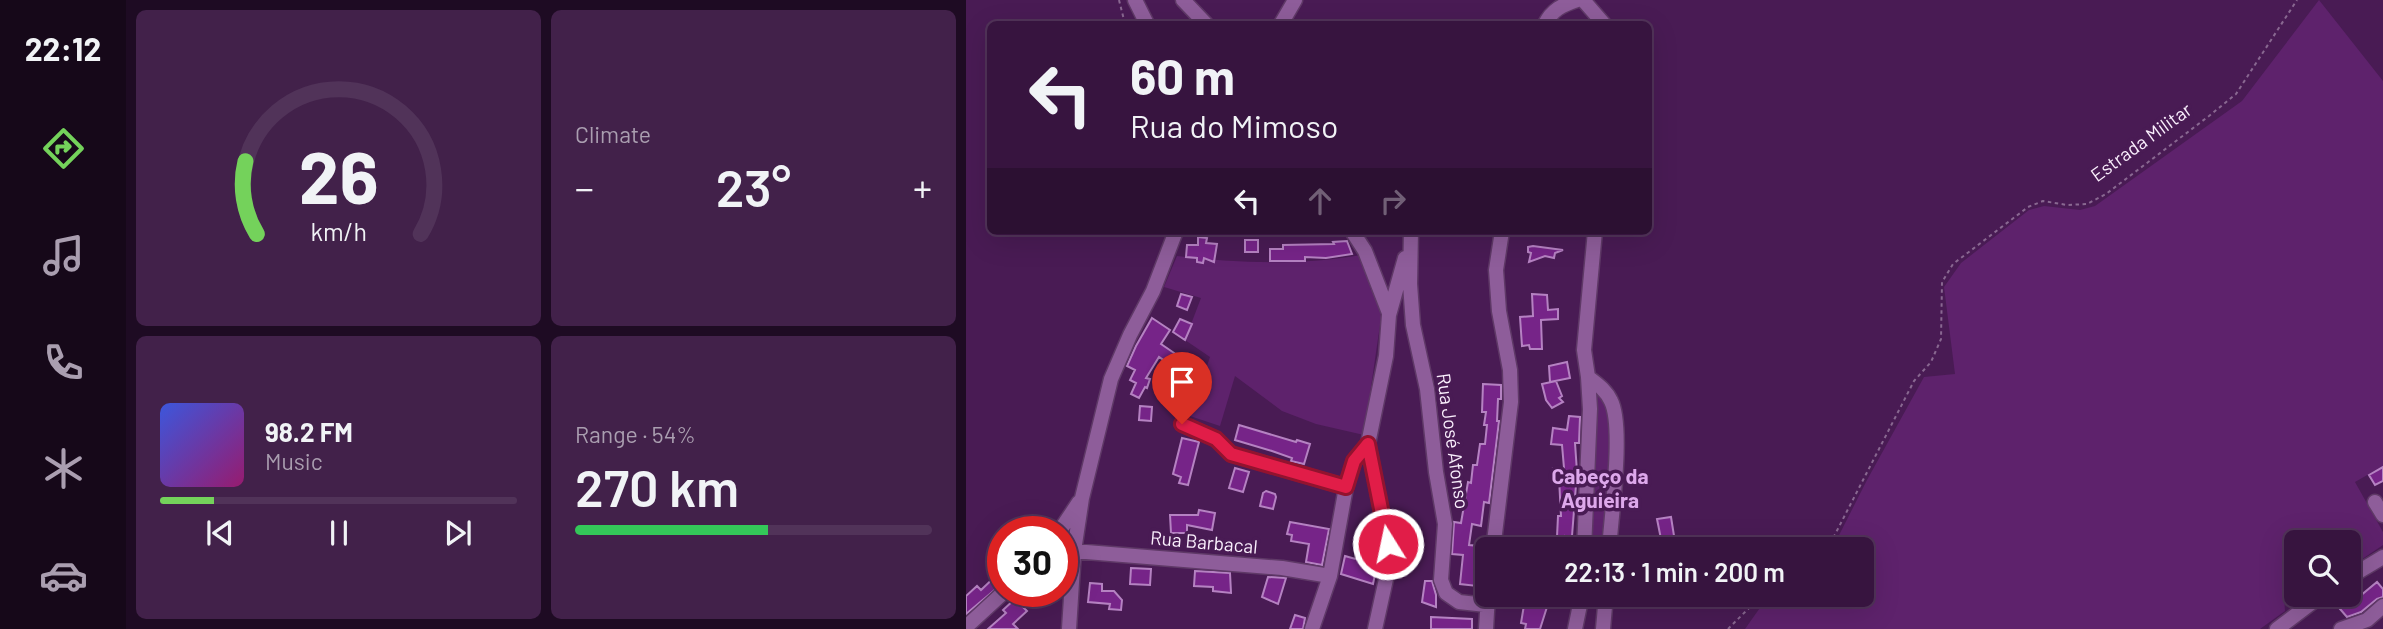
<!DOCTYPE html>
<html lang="en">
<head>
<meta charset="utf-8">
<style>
	body { margin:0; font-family:Barlow,sans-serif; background:#42214a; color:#f1f3f6; height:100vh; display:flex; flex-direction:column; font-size:26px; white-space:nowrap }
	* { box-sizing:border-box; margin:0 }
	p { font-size:23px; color:#aa9eb0 }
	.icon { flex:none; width:38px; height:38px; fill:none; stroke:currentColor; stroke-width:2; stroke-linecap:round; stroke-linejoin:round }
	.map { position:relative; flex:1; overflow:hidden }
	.sheet { display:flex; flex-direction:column; gap:10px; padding:10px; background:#1e0b23; width:840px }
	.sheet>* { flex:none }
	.banner { position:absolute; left:21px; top:21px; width:665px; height:214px; border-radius:10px; box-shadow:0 7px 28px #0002,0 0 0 2px #513359; background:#37143f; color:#f1f3f6; overflow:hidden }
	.buttons { position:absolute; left:1318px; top:530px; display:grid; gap:14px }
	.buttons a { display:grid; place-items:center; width:77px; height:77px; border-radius:10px; background:#37143f; box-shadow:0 7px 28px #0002,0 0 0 2px #513359; font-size:35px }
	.speed { position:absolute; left:21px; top:516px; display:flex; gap:14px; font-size:35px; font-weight:700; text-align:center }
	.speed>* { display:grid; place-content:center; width:91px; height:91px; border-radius:50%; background:#37143f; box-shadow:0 7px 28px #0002,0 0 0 2px #513359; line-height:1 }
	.speed .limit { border:10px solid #d22; background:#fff; color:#111 }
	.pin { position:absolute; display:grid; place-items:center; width:60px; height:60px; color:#fff; margin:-72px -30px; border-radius:50% 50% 50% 0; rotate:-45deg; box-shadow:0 0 7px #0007 }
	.pin .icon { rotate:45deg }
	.me { position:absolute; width:77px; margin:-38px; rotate:350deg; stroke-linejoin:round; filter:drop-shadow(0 0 5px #0008) }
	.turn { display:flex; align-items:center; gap:24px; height:147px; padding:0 28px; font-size:32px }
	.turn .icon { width:91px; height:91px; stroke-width:2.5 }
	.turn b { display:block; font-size:49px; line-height:60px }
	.lanes { display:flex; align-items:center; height:66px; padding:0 28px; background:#0003; justify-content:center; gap:35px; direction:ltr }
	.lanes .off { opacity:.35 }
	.big { font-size:52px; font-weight:600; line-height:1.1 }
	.sheet .tile { flex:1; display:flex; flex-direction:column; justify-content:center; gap:10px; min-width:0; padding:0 24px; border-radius:10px; background:#42214a }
	.sheet .dial { align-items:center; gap:0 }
	.dial svg { height:182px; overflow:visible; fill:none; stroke:#513359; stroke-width:7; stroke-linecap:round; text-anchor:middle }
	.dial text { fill:#f1f3f6; stroke:none }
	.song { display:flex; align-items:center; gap:21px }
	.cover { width:84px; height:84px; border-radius:10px; background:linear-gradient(135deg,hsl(230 70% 55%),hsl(320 70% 35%)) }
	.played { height:7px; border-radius:4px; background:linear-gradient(90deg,#74d25b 15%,#513359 15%) }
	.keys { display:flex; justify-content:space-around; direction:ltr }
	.heat { display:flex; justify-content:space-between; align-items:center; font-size:38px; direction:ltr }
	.charge { height:10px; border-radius:5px; background:linear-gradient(90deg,#34c759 54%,#513359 0) }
	.sheet .tiles { flex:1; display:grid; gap:10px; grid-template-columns:repeat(2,1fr) }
	.trip { position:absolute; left:509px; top:537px; width:399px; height:70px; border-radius:10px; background:#37143f; box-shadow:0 7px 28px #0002,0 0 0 2px #513359; font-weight:600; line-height:70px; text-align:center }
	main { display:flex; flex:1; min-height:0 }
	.tab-bar { display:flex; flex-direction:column; width:126px; justify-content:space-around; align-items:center; background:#160819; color:#aa9eb0 }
	.tab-bar .icon { width:49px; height:49px }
	.tab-bar .active { color:#74d25b }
	.tab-bar b { font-size:32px; color:#f1f3f6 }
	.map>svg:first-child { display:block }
	.green { fill:#5e226c }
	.building { fill:#762488; stroke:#b582c2; stroke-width:2 }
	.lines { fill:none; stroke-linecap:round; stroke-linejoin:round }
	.minor-casing { stroke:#5f3967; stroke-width:17 }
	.path { stroke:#896891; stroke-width:2; stroke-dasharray:3.5 3.5; stroke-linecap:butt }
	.minor { stroke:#8e5d9a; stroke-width:14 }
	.route-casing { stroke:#92132f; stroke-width:18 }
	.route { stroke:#e11d48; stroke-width:12 }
	.labels { text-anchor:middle; stroke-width:7; stroke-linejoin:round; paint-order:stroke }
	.street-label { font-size:19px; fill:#faeffd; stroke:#491b54 }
	.neighbourhood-label { font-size:21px; font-weight:bold; fill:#dda8eb; stroke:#491b54 }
</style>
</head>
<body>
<main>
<nav class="tab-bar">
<b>22:12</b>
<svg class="icon active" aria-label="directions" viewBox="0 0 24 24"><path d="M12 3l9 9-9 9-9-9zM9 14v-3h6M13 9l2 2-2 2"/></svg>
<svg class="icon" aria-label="music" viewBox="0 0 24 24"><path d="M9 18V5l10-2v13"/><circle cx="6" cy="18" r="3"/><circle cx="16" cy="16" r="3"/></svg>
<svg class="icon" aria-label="phone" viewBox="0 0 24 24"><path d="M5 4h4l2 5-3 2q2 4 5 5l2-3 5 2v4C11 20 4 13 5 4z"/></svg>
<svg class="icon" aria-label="climate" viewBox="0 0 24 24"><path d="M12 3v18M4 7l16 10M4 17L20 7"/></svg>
<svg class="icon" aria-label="car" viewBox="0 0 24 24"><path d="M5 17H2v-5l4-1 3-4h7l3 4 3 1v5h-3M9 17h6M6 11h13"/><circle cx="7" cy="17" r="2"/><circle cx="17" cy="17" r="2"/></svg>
</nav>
<section class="sheet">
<div class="tiles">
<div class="tile dial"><svg viewBox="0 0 100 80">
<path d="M14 69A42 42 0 1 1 86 69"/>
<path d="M14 69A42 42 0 0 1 9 37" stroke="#74d25b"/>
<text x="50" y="56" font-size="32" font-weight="700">26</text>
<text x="50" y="72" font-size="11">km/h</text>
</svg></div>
<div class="tile"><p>Climate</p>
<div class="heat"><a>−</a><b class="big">23°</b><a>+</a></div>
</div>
<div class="tile">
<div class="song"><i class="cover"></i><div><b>98.2 FM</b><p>Music</p></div></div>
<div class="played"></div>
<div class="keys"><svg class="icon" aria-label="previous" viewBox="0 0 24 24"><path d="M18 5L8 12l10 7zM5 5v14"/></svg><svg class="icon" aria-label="pause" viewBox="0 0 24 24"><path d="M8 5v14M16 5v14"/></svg><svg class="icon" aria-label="next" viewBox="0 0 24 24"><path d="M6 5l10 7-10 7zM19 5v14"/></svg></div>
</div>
<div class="tile"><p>Range · 54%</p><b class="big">270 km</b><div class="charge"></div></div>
</div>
</section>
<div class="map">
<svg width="1417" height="629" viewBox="0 0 1417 629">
	<rect width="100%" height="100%" fill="#491b54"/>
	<!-- green -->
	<path class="green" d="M1353,0l64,81v385l-28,16 28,50v13l-34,23 -1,-26h-52v32c-13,10 -12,23 -11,37l-25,18h-515l24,-34h93v-45l-30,-1 35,-69 57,-103 31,-3 -11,-87 17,-24 68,-53 15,-4 36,4 15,-4 147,-105z
		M395,255l10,35 6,1 4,27 -17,117 -48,-11 -34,-13 -47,-35 -15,50 -30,-10 20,-59 -25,-17 16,-42 -37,-11 13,-31c60,7 124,10 184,-1z
		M630,392c4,4 8,7 10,12 11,32 -1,110 -4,145l-10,1 -1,-10z"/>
	<!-- building -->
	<path class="building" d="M232,237l9,1 -1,5 11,1 -3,18 -10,-4 -1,5 -6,-1v-4l-11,-1 1,-12h11z
		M279,240h13v12h-13z
		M381,241l5,13 -26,4 -21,-1v4h-35v-12h13v-4l51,-1 -1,-2z
		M562,247l5,-1 30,4 -8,3 -1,5 -9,-2 -16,6 2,-9 -3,-1z
		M215,294l11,3 -5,13 -10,-4z
		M566,294l15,1 1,15 10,-1v10l-17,1 1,29h-12l-1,-4 -7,1 -2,-29 13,-1z
		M186,318l18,12 -9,14 16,11 -6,10 -12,-8 -13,21 4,1 -3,9 -2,-1 -6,11 -8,-4 5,-11 -6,-3 5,-10 -8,-4 9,-20z
		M214,319l12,5 -7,16 -12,-8z
		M601,362l3,16 -20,4 -1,-16z
		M590,381l6,15 -3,2 4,4 -11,6 -6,-8 -4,-16z
		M517,384l18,1v14h-3l-1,22h2l-10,82 -5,-1 -3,24 -9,-2 -3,21 11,1 -3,40 -17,-2 3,-29 -11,-1 2,-32 7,1 7,-41 3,1 2,-18h4l3,-21h5l2,-19h-3l2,-13h-4z
		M174,406l12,1 -1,14 -12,-1z
		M603,416l11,1 -1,26h-4l2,29 -5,64 3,1 -1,11 -11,-1 1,-11 -7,1 1,-21h3l-2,-38h-5l-1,-10h11l-2,-23 -11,-1 2,-16 14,2z
		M273,425l57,17 1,-2 13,4 -6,20 -13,-3 1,-3 -20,-7 -37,-11z
		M216,438l17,4 -11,43 -9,-2 2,-6 -8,-3z
		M1417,467v14l-8,4 -6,-10z
		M269,468l14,4 -6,20 -14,-4z
		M300,491l9,3 1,3 -3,12 -13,-3 3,-13z
		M233,510l16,3 -3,17 -25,-5v8h-16l-1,-18h28z
		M705,517l4,25 -4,1 1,4 -12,2 -2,-10h3l-4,-20z
		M324,522l39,7 -7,36 -16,-3 3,-18 -18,-3 1,-6 -5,-1z
		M379,556l32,9 -4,19 -32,-10z
		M165,568l20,1 -1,16 -20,-1z
		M37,569v14l-37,31v-18l11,-10 4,4z
		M229,571l35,2 1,20 -18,-2v-4l-19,-1z
		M302,577l18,1 -8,26 -16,-7z
		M459,581h7l4,14v12l-14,-5z
		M1411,582l6,7v8l-6,2 -16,13 -14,5 -13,-15 8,-7h7l5,6z
		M124,583l12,1v7h12l8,9 -1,10 -12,-1 1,-5 -22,-2z
		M49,599l12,12 -14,13 5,5h-30l18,-16 -3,-3z
		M558,605l23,2 -7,22h-15l1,-5 -5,-1z
		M329,615l10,3 -2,11h-13z
		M465,617l41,2v10h-41z"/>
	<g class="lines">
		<!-- minor casing -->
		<g class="minor-casing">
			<path id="minor" d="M169,0l12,24
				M217,0l23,24
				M617,0l21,24
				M315,24l14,-24
				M579,24c7,-14 17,-19 32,-24
				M386,231l13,20 24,62
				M445,231l-1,53 3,41 14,64 9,83 9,52 -4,56 5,13 13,9 27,3
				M622,377c9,7 18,13 23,24 13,26 0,116 -2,149
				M216,424l34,15 15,15 115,33
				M1409,502l8,13
				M93,532l20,-30
				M527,550l18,-148 -1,-32 -11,-59 -3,-41 6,-39
				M618,550l6,-141 -2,-32 -4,-27 11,-119
				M108,551l208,17 48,8
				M1382,578l35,-21
				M0,627l38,-35
				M103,629l5,-78 8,-53 29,-119 19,-44 23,-44 23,-60
				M346,629l18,-53 16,-89 8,-26 14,-17
				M409,629l13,-59v-26l-20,-100 18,-88 3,-41 16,-57
				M520,629l2,-34
				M609,629l7,-34
				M637,629l3,-34
				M1311,629l45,-34
				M1375,629l26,-9 16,-14"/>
		</g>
		<!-- path -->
		<path class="path" d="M153,0l6,24
			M861,550l87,-169 17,-19 10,-23 1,-57 11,-18 75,-57 15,-6 24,4 20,-1 19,-10 103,-78 27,-22 61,-94
			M762,629l34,-34"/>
		<!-- minor -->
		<use href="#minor" class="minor"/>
	</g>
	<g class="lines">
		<!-- route casing -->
		<g class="route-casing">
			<path id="route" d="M216,424l34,15 15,15 115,33 8,-26 14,-17 20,100"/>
		</g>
		<!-- route -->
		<use href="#route" class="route"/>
	</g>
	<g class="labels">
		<!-- street labels -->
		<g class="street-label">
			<text transform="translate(1175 142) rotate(-36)" y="7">Estrada Militar</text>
			<text transform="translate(487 441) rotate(82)" y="7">Rua José Afonso</text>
			<text transform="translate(238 542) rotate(5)" y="7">Rua Barbacal</text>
		</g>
		<!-- neighbourhood labels -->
		<g class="neighbourhood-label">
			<text x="634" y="484">Cabeço da<tspan x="634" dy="24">Aguieira</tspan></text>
		</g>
	</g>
</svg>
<div class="buttons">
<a><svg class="icon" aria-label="search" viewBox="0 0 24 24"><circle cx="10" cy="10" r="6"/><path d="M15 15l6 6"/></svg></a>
</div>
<div class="speed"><div class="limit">30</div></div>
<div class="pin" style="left:216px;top:424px;background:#d93025"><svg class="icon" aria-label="arrive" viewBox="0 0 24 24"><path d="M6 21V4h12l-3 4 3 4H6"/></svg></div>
<svg class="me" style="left:422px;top:544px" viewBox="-20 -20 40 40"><circle r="17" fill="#e11d48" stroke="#fff" stroke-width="3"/><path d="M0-11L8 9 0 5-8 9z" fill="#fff"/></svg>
<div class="trip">22:13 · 1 min · 200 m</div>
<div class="banner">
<div class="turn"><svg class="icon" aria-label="left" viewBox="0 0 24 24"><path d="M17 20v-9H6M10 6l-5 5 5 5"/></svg><div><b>60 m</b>Rua do Mimoso</div></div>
<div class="lanes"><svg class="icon" aria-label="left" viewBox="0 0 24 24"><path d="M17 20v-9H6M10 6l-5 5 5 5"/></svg><svg class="icon off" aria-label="ahead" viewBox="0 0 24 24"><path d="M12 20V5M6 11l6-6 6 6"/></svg><svg class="icon off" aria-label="right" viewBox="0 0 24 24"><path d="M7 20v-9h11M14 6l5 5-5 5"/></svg></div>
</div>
</div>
</main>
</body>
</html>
